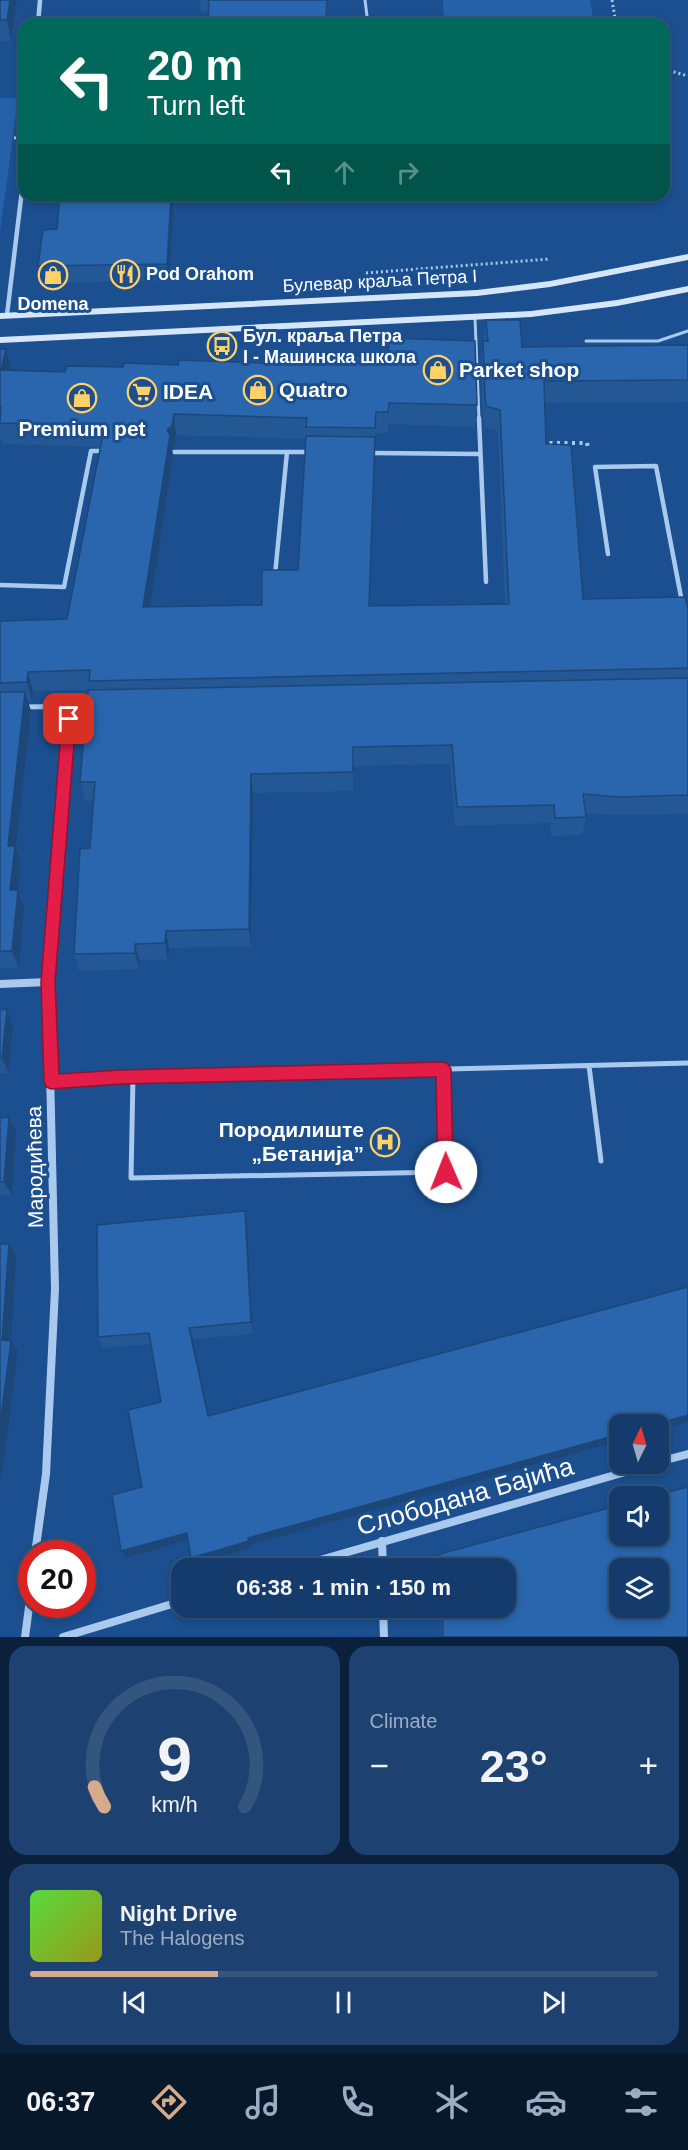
<!DOCTYPE html>
<html lang="en">
<head>
<meta charset="utf-8">
<style>
	body { margin:0; font-family:Arial,sans-serif; background:#1d4271; color:#f1f3f6; height:100vh; display:flex; flex-direction:column; font-size:22px; white-space:nowrap }
	* { box-sizing:border-box; margin:0 }
	p { font-size:20px; color:#9dadc1 }
	.icon { flex:none; width:33px; height:33px; fill:none; stroke:currentColor; stroke-width:2; stroke-linecap:round; stroke-linejoin:round }
	.map { position:relative; height:1637px; overflow:hidden }
	.panel { display:flex; flex-direction:column; gap:9px; padding:9px; background:#0b203b; flex:1 }
	.panel>* { flex:none }
	.top-card { position:absolute; left:18px; top:18px; width:652px; height:183px; border-radius:18px; box-shadow:0 3px 9px #0003,0 0 0 2px #33557e; background:#00695c; color:#fff; overflow:hidden }
	.needle { width:39px; rotate:5deg }
	.tools { position:absolute; left:609px; top:1414px; display:grid; gap:12px }
	.tools a { display:grid; place-items:center; width:60px; height:60px; border-radius:12px; background:#143b6b; box-shadow:0 3px 9px #0003,0 0 0 2px #33557e; font-size:30px }
	.speed { position:absolute; left:18px; top:1540px; display:flex; gap:12px; font-size:30px; font-weight:700; text-align:center }
	.speed>* { display:grid; place-content:center; width:78px; height:78px; border-radius:50%; background:#143b6b; box-shadow:0 3px 9px #0003,0 0 0 2px #33557e; line-height:1 }
	.speed .limit { border:9px solid #d22; background:#fff; color:#111 }
	.pin { position:absolute; display:grid; place-items:center; width:51px; height:51px; color:#fff; margin:-26px; border-radius:12px; box-shadow:0 3px 9px #0006 }
	.me { position:absolute; width:66px; margin:-33px; rotate:359deg; stroke-linejoin:round; filter:drop-shadow(0 0 4px #0008) }
	.turn { display:flex; align-items:center; gap:21px; height:126px; padding:0 30px; font-size:27px }
	.turn .icon { width:78px; height:78px; stroke-width:2.5 }
	.turn b { display:block; font-size:42px; line-height:51px }
	.lanes { display:flex; align-items:center; height:57px; padding:0 30px; background:#0003; justify-content:center; gap:30px; direction:ltr }
	.lanes .off { opacity:.35 }
	.big { font-size:45px; font-weight:600; line-height:1.1 }
	.panel .tile { flex:1; display:flex; flex-direction:column; justify-content:center; gap:9px; min-width:0; padding:0 21px; border-radius:18px; background:#1d4271 }
	.panel .dial { align-items:center; gap:0 }
	.dial svg { height:156px; overflow:visible; fill:none; stroke:#33557e; stroke-width:7; stroke-linecap:round; text-anchor:middle }
	.dial text { fill:#f1f3f6; stroke:none }
	.song { display:flex; align-items:center; gap:18px }
	.cover { width:72px; height:72px; border-radius:9px; background:linear-gradient(135deg,hsl(110 70% 55%),hsl(60 70% 35%)) }
	.played { height:6px; border-radius:3px; background:linear-gradient(90deg,#d6ab8b 30%,#33557e 30%) }
	.keys { display:flex; justify-content:space-around; direction:ltr }
	.heat { display:flex; justify-content:space-between; align-items:center; font-size:33px; direction:ltr }
	.panel .tiles { flex:1; display:grid; gap:9px; grid-template-columns:1fr 1fr }
	.tile:last-child { grid-column:span 2 }
	.trip { position:absolute; left:171px; top:1558px; width:345px; height:60px; border-radius:18px; background:#143b6b; box-shadow:0 3px 9px #0003,0 0 0 2px #33557e; font-weight:600; line-height:60px; text-align:center }
	.menu { display:flex; height:96px; justify-content:space-around; align-items:center; background:#08182b; color:#9dadc1 }
	.menu .icon { width:42px; height:42px }
	.menu .active { color:#d6ab8b }
	.menu b { font-size:27px; color:#f1f3f6 }
	.map>svg:first-child { display:block }
	.green { fill:#2461a8 }
	.lines { fill:none; stroke-linecap:round; stroke-linejoin:round }
	.path-far1 { stroke:#a9c9ee; stroke-width:3; stroke-dasharray:2 3; stroke-linecap:butt }
	.path { stroke:#a9c9ee; stroke-width:4; stroke-dasharray:3 4.5; stroke-linecap:butt }
	.lane-far2 { stroke:#a9c9ee; stroke-width:3 }
	.lane-far1 { stroke:#a9c9ee; stroke-width:4.5 }
	.lane { stroke:#a9c9ee; stroke-width:5 }
	.street-far2 { stroke:#a9c9ee; stroke-width:4.5 }
	.street-far1 { stroke:#a9c9ee; stroke-width:5 }
	.street { stroke:#a9c9ee; stroke-width:8 }
	.secondary { fill:#d6e6fa; fill-rule:evenodd }
	.wall { fill:#245895; fill-rule:evenodd }
	.shaded-wall { fill:#1d4779 }
	.building { fill:#2a66ad; stroke:#1d4779; stroke-width:1.5; fill-rule:evenodd }
	.route { fill:#e11d48; stroke:#92132f; stroke-width:1.5 }
	.labels { text-anchor:middle; stroke-width:6; stroke-linejoin:round; paint-order:stroke }
	.far-poi-label { font-size:18px; font-weight:bold; fill:#fff; stroke:#1b4f8f; text-anchor:start }
	.far-street-label { font-size:18px; fill:#fff; stroke:#1b4f8f }
	.poi-label { font-size:21px; font-weight:bold; fill:#fff; stroke:#1b4f8f; text-anchor:start }
	.street-label { font-size:21px; fill:#fff; stroke:#1b4f8f }
	.near-street-label { font-size:26px; fill:#fff; stroke:#1b4f8f }
</style>
</head>
<body>
<div class="map">
<svg width="688" height="1637" viewBox="0 0 688 1637">
	<rect width="100%" height="100%" fill="#1b4f8f"/>
	<!-- green -->
	<path class="green" d="M443,0h147l4,24h-150z
		M0,98h18l-18,134z"/>
	<g class="lines">
		<!-- path-far1 -->
		<path class="path-far1" d="M612,0l4,24
			M664,69l24,7
			M14,138l10,-1
			M366,273l184,-14"/>
		<!-- path -->
		<path class="path" d="M542,443h45l1,5"/>
		<!-- lane-far2 -->
		<path class="lane-far2" d="M365,0l3,24
			M475,318l4,101
			M586,341h72l30,-10"/>
		<!-- lane-far1 -->
		<path class="lane-far1" d="M479,418l7,164
			M174,452h134
			M371,453l108,1
			M608,554l-13,-87 61,-1 26,136
			M275,575l12,-123
			M0,585l64,2 27,-136h13"/>
		<!-- lane -->
		<path class="lane" d="M589,1066l12,95
			M133,1077l-2,101 315,-6 -3,-103
			M51,1082l70,-5 567,-14"/>
		<!-- street-far2 -->
		<path class="street-far2" d="M38,24l2,-24
			M7,315l17,-142"/>
		<!-- street-far1 -->
		<path class="street-far1" d="M23,707l71,-1
			M50,954l20,-248"/>
		<!-- street -->
		<path class="street" d="M0,984l48,-2
			M658,1462l30,-8
			M382,1541l1,28
			M35,1554l11,-80 9,-185 -7,-307 2,-29
			M289,1569l364,-105
			M383,1608l1,29
			M25,1637l7,-52
			M63,1637l119,-36"/>
		<!-- secondary -->
		<path class="secondary" d="M688,254v6l-138,27 -73,9 -477,23v-6l477,-23 73,-9z
			M688,286v6l-71,14 -86,11 -531,26v-6l531,-26 86,-11z"/>
	</g>
	<!-- wall -->
	<path class="wall" d="M0,0h17l-6,41h-11z
		M200,0h128l-1,24h-119l1,-13h-8z
		M60,195h112l2,10 -5,76 -128,2 -3,-17 19,-37z
		M453,195h125l-1,5h-124z
		M486,320l36,27 166,-2v57l-143,1 1,41 37,155 105,11v204l-74,1 -28,-2v4l-4,18 -31,1 -1,-13 -95,3 -5,-62 -97,2v25l-100,2 -2,153 -82,2 -1,12h-29v9l-60,2 -5,-17 16,-106 4,-47h-9l-5,-19 12,-92 -59,1 -1,10 -4,1 3,9 -15,137 5,15 -3,29 6,16 -5,60h-19v-347l67,-2 33,-172 -98,-3 -2,-9v-86l11,21 466,35 -2,22 -87,-3v9h-13l-6,173 136,-2 -7,-173 -14,-4 -1,-12 -2,-52zM176,435l130,4 -8,131 -36,35 -112,2 23,-151 -1,-7 2,-1z
		M7,1009l6,16 -4,48h-9v-63z
		M9,1117l7,14 -4,64h-12v-77z
		M247,1225l6,109 -60,5 16,77 479,-129v135l-30,8v-5h-38v16l-369,104v3l-56,16 -7,-24 -61,18 -6,-7 21,-64 19,-85 -10,-58 -48,4 -5,-11z
		M688,1487v150h-247l-1,-29h66v-39h-67v-11l1,-4 180,-49v31h38v-39h-8zM620,1569h38v39h-38z"/>
	<!-- shaded-wall -->
	<path class="shaded-wall" d="M10,0h7l-6,41 -4,-21z
		M171,195h1l2,10 -5,76 -2,-17z
		M6,349l5,21h-10z
		M174,414l2,21 -2,13 -2,1 1,7 -26,171 -4,-20 24,-177z
		M28,672l5,19 -1,10 -5,-19z
		M25,692l6,19 -15,137 5,15 -3,29 6,16 -5,60 -7,-17 -4,-105z
		M251,774l2,19 -2,153 -2,-17z
		M166,931l3,17 -1,12 -3,-17z
		M135,944l4,16v9l-4,-16z
		M7,1009l6,16 -4,48 -7,-15z
		M9,1117l7,14 -4,64 -8,-13z
		M245,1211l2,14 6,109 -2,-12z
		M9,1244l7,12 -5,87v-2l7,10 -11,87 -7,46v-59l2,-85z
		M189,1328l4,11 18,87 -3,-10z
		M688,1415v7l-30,8v-5h-5z
		M620,1434v7l-369,104v3l-56,16 -4,-6 57,-20z
		M187,1533l4,6 -64,19 -6,-7z"/>
	<!-- building -->
	<path class="building" d="M0,0h10l-3,20h-7z
		M209,0h118l-1,24h-118z
		M60,195h111l-4,69 -129,2 5,-36 14,-1z
		M486,320h34l2,27 166,-2v35l-144,1 2,63 25,1 12,154 102,-2 3,13v58l-599,13 1,-11 -62,2 -1,10 -27,1v-62l67,-2 36,-185 5,-4 -2,-4 -106,-3 1,-16h-1v-58h6l-5,21 64,2 2,-6 56,1 1,-4 54,2 1,-5 112,4v-10l97,3 1,-19 86,3 2,64 -88,-2 -1,9h-12l-1,16 -69,-1 1,-9 -133,-4 -2,12 -5,4 3,5 -27,172 119,-2v-35h36l8,-134 69,1 -6,169 140,-2 -9,-194 -14,-4 -1,-12 -2,-53h5z
		M688,678v117l-69,2 -36,-3 3,23 -31,1 -1,-13 -97,2 -5,-62 -99,2v25l-102,2 -2,155 -83,2 -1,12 -30,1v9l-61,1 6,-105 10,-1 5,-66h-15l8,-92z
		M0,692h25l-17,154h7l-5,44h8l-6,61h-12z
		M7,1009l-5,49h-2v-48z
		M9,1117l-5,65h-4v-64z
		M245,1211l6,111 -62,6 19,88 480,-129v128l-35,10h-33v9l-372,104 1,3 -58,17 -4,-25 -66,18 -9,-56 30,-8 -14,-77 33,-8 -12,-69 -51,4 -1,-112z
		M0,1244h9l-7,96 9,1 -11,84z
		M688,1487v150h-245l-1,-29h64v-39h-66v-15l180,-49v31h38v-39h-8zM620,1569h38v39h-38z"/>
	<!-- route -->
	<path class="route" d="M69,713l7,6 -21,263 4,92 62,-4 322,-8 5,2 3,5 2,103 -2,6 -5,2 -6,-2 -2,-6 -2,-95 -315,7 -70,5 -5,-2 -2,-5 -3,-100 21,-263z"/>
	<!-- icons -->
	<defs>
		<g id="restaurant-ring" transform="scale(1.5)"><circle r="9.5" fill="#1b4f8f" stroke="#ffd166" stroke-width="1.5"/><path d="M-5-6h1v4h1v-4h1v4h1v-4h1v5L-1.5 .5V6h-2V.5L-5-1ZM5-6V6H3V1.5H1.5Q1.5-4 5-6Z" fill="#ffd166"/></g>
		<g id="shop-ring" transform="scale(1.5)"><circle r="9.5" fill="#1b4f8f" stroke="#ffd166" stroke-width="1.5"/><path d="M-5-2.5h2.3a2.7 3.5 0 0 1 5.4 0H5L5.5 6h-11ZM-1.5-2.5h3a1.5 2.3 0 0 0-3 0Z" fill="#ffd166"/></g>
		<g id="bus-ring" transform="scale(1.5)"><circle r="9.5" fill="#1b4f8f" stroke="#ffd166" stroke-width="1.5"/><path d="M-5-6H5V4H4V6H2V4H-2V6H-4V4H-5ZM-3.5-4V0h7V-4ZM-3.5 1.2v1.5H-2V1.2ZM2 1.2v1.5H3.5V1.2Z" fill="#ffd166"/></g>
		<g id="supermarket-ring" transform="scale(1.5)"><circle r="9.5" fill="#1b4f8f" stroke="#ffd166" stroke-width="1.5"/><path d="M-6-5.5h2.5l.6 2H6L4.5 2H-2.5L-4.4-4H-6ZM-1.5 3.2a1.3 1.3 0 1 0 .1 0ZM3 3.2a1.3 1.3 0 1 0 .1 0Z" fill="#ffd166"/></g>
		<g id="hospital-ring" transform="scale(1.5)"><circle r="9.5" fill="#1b4f8f" stroke="#ffd166" stroke-width="1.5"/><path d="M-5-5h3v3.5h4V-5h3V5h-3V1.5h-4V5h-3Z" fill="#ffd166"/></g>
	</defs>
	<g fill-rule="evenodd">
		<use href="#restaurant-ring" x="125" y="274"/>
		<use href="#shop-ring" x="53" y="275"/>
		<use href="#bus-ring" x="222" y="346"/>
		<use href="#shop-ring" x="438" y="370"/>
		<use href="#shop-ring" x="258" y="390"/>
		<use href="#supermarket-ring" x="142" y="392"/>
		<use href="#shop-ring" x="82" y="398"/>
		<use href="#hospital-ring" x="385" y="1142"/>
	</g>
	<g class="labels">
		<!-- far-poi labels -->
		<g class="far-poi-label">
			<text x="146" y="280">Pod Orahom</text>
			<text x="53" y="310" text-anchor="middle">Domena</text>
			<text x="243" y="342">Бул. краља Петра<tspan x="243" dy="21">I - Машинска школа</tspan></text>
		</g>
		<!-- far-street labels -->
		<g class="far-street-label">
			<text transform="translate(380 281) rotate(-3)" y="6">Булевар краља Петра I</text>
		</g>
		<!-- poi labels -->
		<g class="poi-label">
			<text x="459" y="377">Parket shop</text>
			<text x="279" y="397">Quatro</text>
			<text x="163" y="399">IDEA</text>
			<text x="82" y="436" text-anchor="middle">Premium pet</text>
			<text x="364" y="1137" text-anchor="end">Породилиште<tspan x="364" dy="24">„Бетанија”</tspan></text>
		</g>
		<!-- street labels -->
		<g class="street-label">
			<text transform="translate(35 1167) rotate(-91)" y="7">Мародићева</text>
		</g>
		<!-- near-street labels -->
		<g class="near-street-label">
			<text transform="translate(465 1496) rotate(-16)" y="9">Слободана Бајића</text>
		</g>
	</g>
</svg>
<div class="tools">
<a><svg class="needle" viewBox="-14 -14 28 28"><path d="M0-13l5 13h-10z" fill="#e53935"/><path d="M0 13l5-13h-10z" fill="#9dadc1"/></svg></a>
<a><svg class="icon" aria-label="sound" viewBox="0 0 24 24"><path d="M4 9h4l5-4v14l-5-4H4zM17 9q2 3 0 6"/></svg></a>
<a><svg class="icon" aria-label="layers" viewBox="0 0 24 24"><path d="M12 4l9 5-9 5-9-5zM3 14l9 5 9-5"/></svg></a>
</div>
<div class="speed"><div class="limit">20</div></div>
<div class="pin" style="left:69px;top:719px;background:#d93025"><svg class="icon" aria-label="arrive" viewBox="0 0 24 24"><path d="M6 21V4h12l-3 4 3 4H6"/></svg></div>
<svg class="me" style="left:446px;top:1172px" viewBox="-20 -20 40 40"><circle r="19" fill="#fff"/><path d="M0-13L10 11 0 6-10 11z" fill="#e11d48"/></svg>
<div class="trip">06:38 · 1 min · 150 m</div>
<div class="top-card">
<div class="turn"><svg class="icon" aria-label="left" viewBox="0 0 24 24"><path d="M17 20v-9H6M10 6l-5 5 5 5"/></svg><div><b>20 m</b>Turn left</div></div>
<div class="lanes"><svg class="icon" aria-label="left" viewBox="0 0 24 24"><path d="M17 20v-9H6M10 6l-5 5 5 5"/></svg><svg class="icon off" aria-label="ahead" viewBox="0 0 24 24"><path d="M12 20V5M6 11l6-6 6 6"/></svg><svg class="icon off" aria-label="right" viewBox="0 0 24 24"><path d="M7 20v-9h11M14 6l5 5-5 5"/></svg></div>
</div>
</div>
<section class="panel">
<div class="tiles">
<div class="tile dial"><svg viewBox="0 0 100 80">
<path d="M14 69A42 42 0 1 1 86 69"/>
<path d="M14 69A42 42 0 0 1 9 59" stroke="#d6ab8b"/>
<text x="50" y="56" font-size="32" font-weight="700">9</text>
<text x="50" y="72" font-size="11">km/h</text>
</svg></div>
<div class="tile"><p>Climate</p>
<div class="heat"><a>−</a><b class="big">23°</b><a>+</a></div>
</div>
<div class="tile">
<div class="song"><i class="cover"></i><div><b>Night Drive</b><p>The Halogens</p></div></div>
<div class="played"></div>
<div class="keys"><svg class="icon" aria-label="previous" viewBox="0 0 24 24"><path d="M18 5L8 12l10 7zM5 5v14"/></svg><svg class="icon" aria-label="pause" viewBox="0 0 24 24"><path d="M8 5v14M16 5v14"/></svg><svg class="icon" aria-label="next" viewBox="0 0 24 24"><path d="M6 5l10 7-10 7zM19 5v14"/></svg></div>
</div>
</div>
</section>
<nav class="menu">
<b>06:37</b>
<svg class="icon active" aria-label="directions" viewBox="0 0 24 24"><path d="M12 3l9 9-9 9-9-9zM9 14v-3h6M13 9l2 2-2 2"/></svg>
<svg class="icon" aria-label="music" viewBox="0 0 24 24"><path d="M9 18V5l10-2v13"/><circle cx="6" cy="18" r="3"/><circle cx="16" cy="16" r="3"/></svg>
<svg class="icon" aria-label="phone" viewBox="0 0 24 24"><path d="M5 4h4l2 5-3 2q2 4 5 5l2-3 5 2v4C11 20 4 13 5 4z"/></svg>
<svg class="icon" aria-label="climate" viewBox="0 0 24 24"><path d="M12 3v18M4 7l16 10M4 17L20 7"/></svg>
<svg class="icon" aria-label="car" viewBox="0 0 24 24"><path d="M5 17H2v-5l4-1 3-4h7l3 4 3 1v5h-3M9 17h6M6 11h13"/><circle cx="7" cy="17" r="2"/><circle cx="17" cy="17" r="2"/></svg>
<svg class="icon" aria-label="filters" viewBox="0 0 24 24"><path d="M4 7h16M4 17h16"/><circle cx="9" cy="7" r="2"/><circle cx="15" cy="17" r="2"/></svg>
</nav>
</body>
</html>
